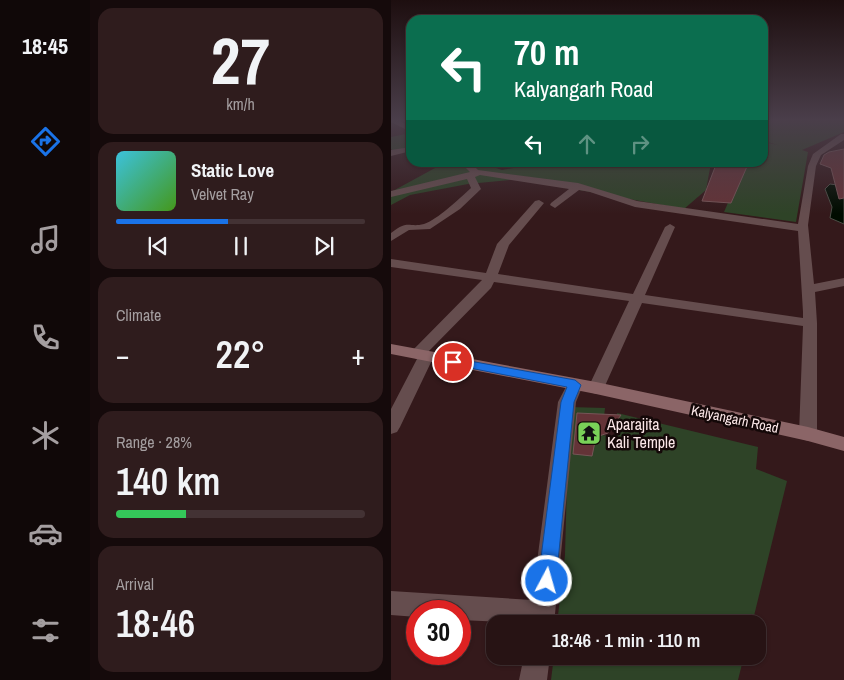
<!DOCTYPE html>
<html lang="en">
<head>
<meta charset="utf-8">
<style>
	body { margin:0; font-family:"Archivo Narrow",sans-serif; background:#2f1c1d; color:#f1f3f6; height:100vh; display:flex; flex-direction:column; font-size:19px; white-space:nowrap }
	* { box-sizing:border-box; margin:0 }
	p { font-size:16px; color:#a49ea0 }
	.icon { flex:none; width:28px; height:28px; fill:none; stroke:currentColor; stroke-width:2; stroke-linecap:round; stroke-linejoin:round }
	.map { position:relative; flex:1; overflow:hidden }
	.side { display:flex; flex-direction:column; gap:8px; padding:8px; background:#150a0b; width:301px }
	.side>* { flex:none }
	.banner { position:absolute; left:15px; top:15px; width:362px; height:152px; border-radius:15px; box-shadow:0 1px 4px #0004,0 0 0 1px #433234; background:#0b6e4f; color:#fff; overflow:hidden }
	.speed { position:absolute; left:15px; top:600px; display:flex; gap:10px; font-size:25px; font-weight:700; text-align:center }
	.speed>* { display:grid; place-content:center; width:65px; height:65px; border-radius:50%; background:#271314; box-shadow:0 1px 4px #0004,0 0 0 1px #433234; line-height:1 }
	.speed .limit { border:8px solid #d22; background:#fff; color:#111 }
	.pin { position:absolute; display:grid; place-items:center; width:42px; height:42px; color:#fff; margin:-21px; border:2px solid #fff; border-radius:50%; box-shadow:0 1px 5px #0007 }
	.me { position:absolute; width:55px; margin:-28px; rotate:6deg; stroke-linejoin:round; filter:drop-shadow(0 0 4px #0008) }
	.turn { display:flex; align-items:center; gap:18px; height:105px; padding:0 25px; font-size:22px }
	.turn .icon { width:65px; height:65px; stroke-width:2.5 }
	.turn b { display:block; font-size:35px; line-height:42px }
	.lanes { display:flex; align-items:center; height:48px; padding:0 25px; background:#0003; justify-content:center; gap:25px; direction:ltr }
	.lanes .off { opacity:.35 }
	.big { font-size:38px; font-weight:600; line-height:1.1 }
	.side .tile { flex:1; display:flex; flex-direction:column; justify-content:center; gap:8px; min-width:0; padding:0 18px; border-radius:15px; background:#2f1c1d }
	.side .dial { align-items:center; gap:0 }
	.dial b { font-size:65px; line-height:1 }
	.song { display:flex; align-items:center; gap:15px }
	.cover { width:60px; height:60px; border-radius:8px; background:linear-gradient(135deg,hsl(190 70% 55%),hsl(100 70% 35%)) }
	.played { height:5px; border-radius:2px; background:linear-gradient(90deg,#1a73e8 45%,#433234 45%) }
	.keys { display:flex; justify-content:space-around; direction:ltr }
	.heat { display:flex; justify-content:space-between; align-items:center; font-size:28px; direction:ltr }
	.charge { height:8px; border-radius:4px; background:linear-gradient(90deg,#34c759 28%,#433234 0) }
	.trip { position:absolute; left:95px; top:615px; width:280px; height:50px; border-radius:15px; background:#271314; box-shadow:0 1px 4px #0004,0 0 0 1px #433234; font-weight:600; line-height:50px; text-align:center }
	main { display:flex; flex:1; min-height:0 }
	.menu { display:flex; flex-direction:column; width:90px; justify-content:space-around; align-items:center; background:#100808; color:#a49ea0 }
	.menu .icon { width:35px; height:35px }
	.menu .current { color:#1a73e8 }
	.menu b { font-size:22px; color:#f1f3f6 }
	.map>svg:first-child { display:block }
	.green { fill:#2e4327 }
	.water { fill:#000c00; stroke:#4c4e46 }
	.building { fill:#643337; stroke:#765557 }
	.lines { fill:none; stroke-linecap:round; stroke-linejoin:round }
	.minor { fill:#654d4e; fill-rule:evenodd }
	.secondary { fill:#8b6567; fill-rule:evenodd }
	.route { fill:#1a73e8; stroke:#114b97 }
	.labels { text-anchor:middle; stroke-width:5; stroke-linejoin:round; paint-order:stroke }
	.street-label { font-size:14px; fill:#fce8e9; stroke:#140808 }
	.near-poi-label { font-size:16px; fill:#fce8e9; stroke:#140808; text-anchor:start }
</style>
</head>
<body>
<main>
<nav class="menu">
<b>18:45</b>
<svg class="icon current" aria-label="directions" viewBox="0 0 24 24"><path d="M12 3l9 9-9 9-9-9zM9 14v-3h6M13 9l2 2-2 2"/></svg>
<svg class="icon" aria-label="music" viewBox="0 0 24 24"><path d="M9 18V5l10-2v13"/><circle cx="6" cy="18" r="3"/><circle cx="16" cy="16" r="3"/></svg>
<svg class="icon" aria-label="phone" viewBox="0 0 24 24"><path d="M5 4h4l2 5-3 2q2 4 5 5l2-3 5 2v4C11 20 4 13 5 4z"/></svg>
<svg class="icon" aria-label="climate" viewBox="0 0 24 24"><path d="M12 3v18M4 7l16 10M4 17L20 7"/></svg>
<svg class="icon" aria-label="car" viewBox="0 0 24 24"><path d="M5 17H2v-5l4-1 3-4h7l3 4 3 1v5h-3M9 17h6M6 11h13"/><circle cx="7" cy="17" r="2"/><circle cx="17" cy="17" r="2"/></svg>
<svg class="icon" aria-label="filters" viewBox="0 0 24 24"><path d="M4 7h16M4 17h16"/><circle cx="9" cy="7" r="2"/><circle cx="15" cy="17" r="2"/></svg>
</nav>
<section class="side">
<div class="tile dial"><b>27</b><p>km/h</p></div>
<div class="tile">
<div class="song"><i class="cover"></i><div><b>Static Love</b><p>Velvet Ray</p></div></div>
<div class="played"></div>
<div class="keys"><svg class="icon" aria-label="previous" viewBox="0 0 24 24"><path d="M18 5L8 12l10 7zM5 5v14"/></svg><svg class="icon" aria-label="pause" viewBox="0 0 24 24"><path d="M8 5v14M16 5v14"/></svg><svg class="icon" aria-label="next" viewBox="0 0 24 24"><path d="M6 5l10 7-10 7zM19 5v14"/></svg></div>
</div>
<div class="tile"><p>Climate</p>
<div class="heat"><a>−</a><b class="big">22°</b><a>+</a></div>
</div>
<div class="tile"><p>Range · 28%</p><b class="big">140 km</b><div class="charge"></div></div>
<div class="tile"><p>Arrival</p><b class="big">18:46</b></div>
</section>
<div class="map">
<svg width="453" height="680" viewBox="0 0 453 680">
	<rect width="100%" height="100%" fill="#34191b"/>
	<!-- green -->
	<path class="green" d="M373,119h80v13l-42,18 6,2 -12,70 -72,-10 21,-49 18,-1 1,-20 14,3 -14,-4z
		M20,133v16l-16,3 -4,-3v-12z
		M155,162l165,1 -5,27 -22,19 -165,-30 -51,5 -58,11 -19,10v-13l44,-24 29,-5h17l21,7z
		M178,407l36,1 -3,27 12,2 4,-18 -1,-6 141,34 -2,22 31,12 -35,143h-195l8,-69z
		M163,656h190l-6,24h-187z"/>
	<!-- water -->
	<path class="water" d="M439,184l14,2v38l-14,-6 2,-11 -7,-18z"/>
	<!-- building -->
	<path class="building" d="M453,149v49l-5,1 -8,-31 -11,-4 4,-9 5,-3z
		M326,162h32l-18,41 -29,-2z
		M186,413l44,2 -13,18 -12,4 -4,19 -19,-2z"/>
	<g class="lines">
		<!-- minor -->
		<path class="minor" d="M0,119h5l15,8v5l-20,-10z
			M450,134h3v6l-23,15 -5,11 -8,59 6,59 30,-6v8l-29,6 2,31v111l-3,5 -6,2 -6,-2 -3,-5 4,-108 -161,-23 -38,85 -2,4 -6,2 -6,-2 -2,-4 41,-87 -135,-19 -3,6 -63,64 6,4 -34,71 -3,5 -6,2v-25l26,-50 -5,-2 -3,-3 73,-74 -91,-13v-8l95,14 11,-29 38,-43 4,-1 5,3 -35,42 -11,29 135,20 32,-67 5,-3 5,3 -30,68 158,23v-6l-5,-81 -163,-24 -45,-15 -11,-2 -24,18 -5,-3 1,-2 18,-14 -89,-14 -5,2 6,12 -21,20 -30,20 -21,1 -18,11v-8c18,-14 17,-5 33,-9 13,-4 36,-26 47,-36l-4,-9 -76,18v-6l79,-19 -10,-10h10l8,8 100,13 59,18 161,23 10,-58 5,-12z
			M20,147v4l-20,5v-6z
			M184,379l6,2 2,4 -7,17 -22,222 -94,-4v-9h-43v6l-26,-2v-24l141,9 26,-198 11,-21z
			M133,656h26l-3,24h-28z"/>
		<!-- secondary -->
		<path class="secondary" d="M0,344l205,38 212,45 36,10v14l-36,-10 -212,-47 -205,-40z"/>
	</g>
	<!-- sky -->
	<linearGradient id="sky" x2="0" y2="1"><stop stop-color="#1d0e0f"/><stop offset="0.56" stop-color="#4a3e4a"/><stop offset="1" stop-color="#4a3e4a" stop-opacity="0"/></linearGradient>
	<rect width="453" height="214" fill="url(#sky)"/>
	<!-- route -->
	<path class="route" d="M62,358l122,22 6,5 -7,17 -18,179 -2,6 -7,2 -6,-2 -3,-6 23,-179 6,-15 -118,-23 -2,-2 2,-3z"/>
	<!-- icons -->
	<defs>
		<g id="temple-square" transform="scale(1.25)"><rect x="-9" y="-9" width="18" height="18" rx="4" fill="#79d158" stroke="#140808"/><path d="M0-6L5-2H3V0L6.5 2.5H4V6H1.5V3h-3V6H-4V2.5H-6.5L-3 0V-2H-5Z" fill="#111"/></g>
	</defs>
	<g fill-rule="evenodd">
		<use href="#temple-square" x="198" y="433"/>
	</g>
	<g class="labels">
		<!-- street labels -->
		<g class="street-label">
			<text transform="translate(344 419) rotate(12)" y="5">Kalyangarh Road</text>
		</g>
		<!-- near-poi labels -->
		<g class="near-poi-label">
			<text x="216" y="430">Aparajita<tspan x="216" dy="18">Kali Temple</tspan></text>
		</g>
	</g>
</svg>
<div class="speed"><div class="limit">30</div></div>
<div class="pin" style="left:62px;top:362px;background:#d93025"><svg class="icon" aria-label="arrive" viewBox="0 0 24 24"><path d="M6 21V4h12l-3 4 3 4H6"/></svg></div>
<svg class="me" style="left:156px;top:581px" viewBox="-20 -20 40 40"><circle r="17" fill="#1a73e8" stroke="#fff" stroke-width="3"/><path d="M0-11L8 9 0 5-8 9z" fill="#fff"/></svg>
<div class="trip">18:46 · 1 min · 110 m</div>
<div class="banner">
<div class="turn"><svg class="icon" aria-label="left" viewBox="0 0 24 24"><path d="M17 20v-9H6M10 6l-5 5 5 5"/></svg><div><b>70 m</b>Kalyangarh Road</div></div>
<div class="lanes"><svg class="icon" aria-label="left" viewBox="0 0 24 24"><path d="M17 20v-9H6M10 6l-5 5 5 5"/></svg><svg class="icon off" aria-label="ahead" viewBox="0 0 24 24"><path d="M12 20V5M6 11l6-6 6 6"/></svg><svg class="icon off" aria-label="right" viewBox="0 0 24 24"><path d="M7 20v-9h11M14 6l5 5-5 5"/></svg></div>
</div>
</div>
</main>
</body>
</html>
